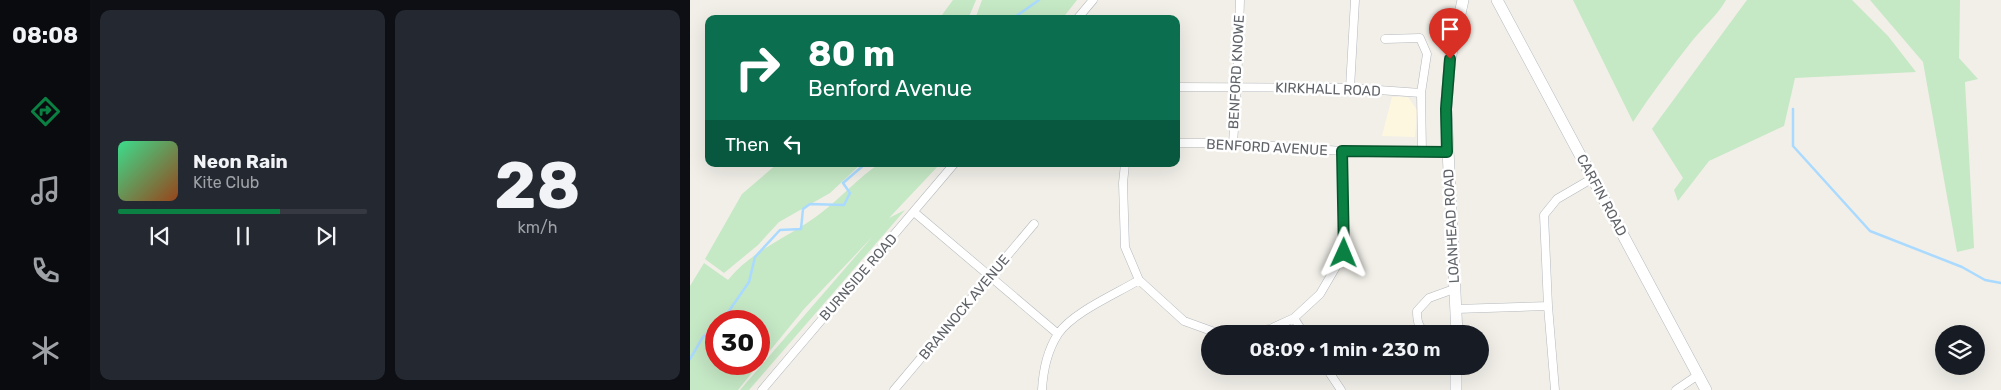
<!DOCTYPE html>
<html lang="en">
<head>
<meta charset="utf-8">
<style>
	body { margin:0; font-family:Rubik,sans-serif; background:#242831; color:#f1f3f6; height:100vh; display:flex; flex-direction:column; font-size:19px; white-space:nowrap }
	* { box-sizing:border-box; margin:0 }
	p { font-size:16px; color:#9ea1a6 }
	.icon { flex:none; width:28px; height:28px; fill:none; stroke:currentColor; stroke-width:2; stroke-linecap:round; stroke-linejoin:round }
	.map { position:relative; flex:1; overflow:hidden }
	.details { display:flex; flex-direction:column; gap:10px; padding:10px; background:#0d0f14; width:600px }
	.details>* { flex:none }
	.guide { position:absolute; left:15px; top:15px; width:475px; height:152px; border-radius:10px; box-shadow:0 5px 20px #0002; background:#0b6e4f; color:#fff; overflow:hidden }
	.tools { position:absolute; left:1245px; top:325px; display:grid; gap:10px }
	.tools a { display:grid; place-items:center; width:50px; height:50px; border-radius:50%; background:#171b24; box-shadow:0 5px 20px #0002; font-size:25px }
	.speed { position:absolute; left:15px; top:310px; display:flex; gap:10px; font-size:25px; font-weight:700; text-align:center }
	.speed>* { display:grid; place-content:center; width:65px; height:65px; border-radius:50%; background:#171b24; box-shadow:0 5px 20px #0002; line-height:1 }
	.speed .limit { border:8px solid #d22; background:#fff; color:#111 }
	.pin { position:absolute; display:grid; place-items:center; width:42px; height:42px; color:#fff; margin:-51px -21px; border-radius:50% 50% 50% 0; rotate:-45deg; box-shadow:0 0 5px #0007 }
	.pin .icon { rotate:45deg }
	.me { position:absolute; width:55px; margin:-28px; rotate:1deg; stroke-linejoin:round; filter:drop-shadow(0 0 4px #0008) }
	.turn { display:flex; align-items:center; gap:18px; height:105px; padding:0 20px; font-size:22px }
	.turn .icon { width:65px; height:65px; stroke-width:2.5 }
	.turn b { display:block; font-size:35px; line-height:42px }
	.then { display:flex; align-items:center; height:48px; padding:0 20px; background:#0003; gap:10px; font-size:19px }
	.details .widget { flex:1; display:flex; flex-direction:column; justify-content:center; gap:8px; min-width:0; padding:0 18px; border-radius:10px; background:#242831 }
	.details .dial { align-items:center; gap:0 }
	.dial b { font-size:65px; line-height:1 }
	.song { display:flex; align-items:center; gap:15px }
	.cover { width:60px; height:60px; border-radius:8px; background:linear-gradient(135deg,hsl(150 70% 55%),hsl(20 70% 35%)) }
	.played { height:5px; border-radius:2px; background:linear-gradient(90deg,#0b8043 65%,#363941 65%) }
	.keys { display:flex; justify-content:space-around; direction:ltr }
	.details .tiles { flex:1; display:grid; gap:10px; grid-template-columns:repeat(2,1fr) }
	.trip { position:absolute; left:511px; top:325px; width:288px; height:50px; border-radius:25px; background:#171b24; box-shadow:0 5px 20px #0002; font-weight:600; line-height:50px; text-align:center }
	main { display:flex; flex:1; min-height:0 }
	.tab-bar { display:flex; flex-direction:column; width:90px; justify-content:space-around; align-items:center; background:#090b0e; color:#9ea1a6 }
	.tab-bar .icon { width:35px; height:35px }
	.tab-bar .selected { color:#0b8043 }
	.tab-bar b { font-size:22px; color:#f1f3f6 }
	.map>svg:first-child { display:block }
	.commercial { fill:#fef7e0 }
	.green { fill:#c5e8c5; fill-rule:evenodd }
	.lines { fill:none; stroke-linecap:round; stroke-linejoin:round }
	.stream { stroke:#aadaff; stroke-width:2.5 }
	.street-casing { stroke:#b5b8bc; stroke-width:9 }
	.secondary-casing { stroke:#b6babf; stroke-width:12 }
	.street { stroke:#fff; stroke-width:8 }
	.secondary { stroke:#fff; stroke-width:11 }
	.route-casing { stroke:#07532c; stroke-width:12 }
	.route { stroke:#0b8043; stroke-width:9 }
	.labels { text-anchor:middle; stroke-width:5; stroke-linejoin:round; paint-order:stroke }
	.street-label { font-size:14px; fill:#5f6368; stroke:#fff }
</style>
</head>
<body>
<main>
<nav class="tab-bar">
<b>08:08</b>
<svg class="icon selected" aria-label="directions" viewBox="0 0 24 24"><path d="M12 3l9 9-9 9-9-9zM9 14v-3h6M13 9l2 2-2 2"/></svg>
<svg class="icon" aria-label="music" viewBox="0 0 24 24"><path d="M9 18V5l10-2v13"/><circle cx="6" cy="18" r="3"/><circle cx="16" cy="16" r="3"/></svg>
<svg class="icon" aria-label="phone" viewBox="0 0 24 24"><path d="M5 4h4l2 5-3 2q2 4 5 5l2-3 5 2v4C11 20 4 13 5 4z"/></svg>
<svg class="icon" aria-label="climate" viewBox="0 0 24 24"><path d="M12 3v18M4 7l16 10M4 17L20 7"/></svg>
</nav>
<section class="details">
<div class="tiles">
<div class="widget">
<div class="song"><i class="cover"></i><div><b>Neon Rain</b><p>Kite Club</p></div></div>
<div class="played"></div>
<div class="keys"><svg class="icon" aria-label="previous" viewBox="0 0 24 24"><path d="M18 5L8 12l10 7zM5 5v14"/></svg><svg class="icon" aria-label="pause" viewBox="0 0 24 24"><path d="M8 5v14M16 5v14"/></svg><svg class="icon" aria-label="next" viewBox="0 0 24 24"><path d="M6 5l10 7-10 7zM19 5v14"/></svg></div>
</div>
<div class="widget dial"><b>28</b><p>km/h</p></div>
</div>
</section>
<div class="map">
<svg width="1311" height="390" viewBox="0 0 1311 390">
	<rect width="100%" height="100%" fill="#f1efe8"/>
	<!-- commercial -->
	<path class="commercial" d="M702,97h16l9,13 -2,27 -33,-1z"/>
	<!-- green -->
	<path class="green" d="M263,0h23l-8,19h-29z
		M292,0h95l-15,19h-87z
		M883,0h153c-9,16 -23,27 -34,41 -21,27 -41,53 -59,81z
		M1057,0h105l36,36 28,36 -121,6 -11,48 -75,35 -31,40 -4,-11 9,-12 -31,-49z
		M1180,0h90l-1,58 19,21 -13,3 9,166 -17,4 -34,-190z
		M87,164h84l-31,29 -51,29 -21,23 -34,28 -19,-14 37,-65z
		M189,164h61l-51,54 16,-8 -156,180h-9l134,-155 -70,74 -66,81h-48v-104l14,-23 24,17c25,-31 62,-43 93,-67 20,-15 38,-36 58,-49zM26,321h43v43h-43z"/>
	<g class="lines">
		<!-- stream -->
		<path class="stream" d="M322,19l27,-19
			M1103,109v37l77,85 92,36 23,13 16,3
			M32,321l27,-39 6,-25 25,-27 21,-1 2,-20 7,-5 34,1 6,-12 -7,-10 22,-19
			M0,359l13,-22 13,-11"/>
		<!-- street casing -->
		<g class="street-casing">
			<path id="street" d="M387,19l16,-19
				M695,39l35,-1 7,16 -6,39
				M486,87l174,1 71,5 1,59
				M660,88l5,-88
				M486,143h57l109,8 105,1
				M543,143l4,-56 3,-87
				M435,164l-2,19 2,64 14,33 45,41 36,13
				M224,212l144,122
				M766,309l92,-3
				M604,318l10,16
				M542,334l38,-5 24,-11 26,-24 24,-41 -2,-102
				M738,334c-10,-6 -11,-13 -11,-23l12,-13 25,-9
				M635,366l16,24
				M72,390l192,-226
				M204,390l140,-166
				M352,390c1,-19 5,-39 16,-56 15,-22 58,-40 81,-54
				M865,390l-7,-84 -4,-91 13,-16 36,-21
				M986,390l22,-15"/>
		</g>
		<!-- secondary casing -->
		<g class="secondary-casing">
			<path id="secondary" d="M807,0l209,390
				M767,334l-11,-225 4,-50 13,-59
				M766,390v-24"/>
		</g>
		<!-- street -->
		<use href="#street" class="street"/>
		<!-- secondary -->
		<use href="#secondary" class="secondary"/>
	</g>
	<g class="lines">
		<!-- route casing -->
		<g class="route-casing">
			<path id="route" d="M654,253l-2,-102 105,1 -1,-43 4,-50"/>
		</g>
		<!-- route -->
		<use href="#route" class="route"/>
	</g>
	<g class="labels">
		<!-- street labels -->
		<g class="street-label">
			<text transform="translate(546 72) rotate(-87)" y="5">BENFORD KNOWE</text>
			<text transform="translate(638 89) rotate(2)" y="5">KIRKHALL ROAD</text>
			<text transform="translate(577 147) rotate(3)" y="5">BENFORD AVENUE</text>
			<text transform="translate(912 195) rotate(62)" y="5">CARFIN ROAD</text>
			<text transform="translate(761 226) rotate(-93)" y="5">LOANHEAD ROAD</text>
			<text transform="translate(168 277) rotate(-49)" y="5">BURNSIDE ROAD</text>
			<text transform="translate(274 307) rotate(-50)" y="5">BRANNOCK AVENUE</text>
		</g>
	</g>
</svg>
<div class="tools">
<a><svg class="icon" aria-label="layers" viewBox="0 0 24 24"><path d="M12 4l9 5-9 5-9-5zM3 14l9 5 9-5"/></svg></a>
</div>
<div class="speed"><div class="limit">30</div></div>
<div class="pin" style="left:760px;top:59px;background:#d93025"><svg class="icon" aria-label="arrive" viewBox="0 0 24 24"><path d="M6 21V4h12l-3 4 3 4H6"/></svg></div>
<svg class="me" style="left:654px;top:253px" viewBox="-20 -20 40 40"><path d="M0-17L14 15 0 8-14 15z" fill="#0b8043" stroke="#fff" stroke-width="4"/></svg>
<div class="trip">08:09 · 1 min · 230 m</div>
<div class="guide">
<div class="turn"><svg class="icon" aria-label="right" viewBox="0 0 24 24"><path d="M7 20v-9h11M14 6l5 5-5 5"/></svg><div><b>80 m</b>Benford Avenue</div></div>
<div class="then">Then<svg class="icon" aria-label="left" viewBox="0 0 24 24"><path d="M17 20v-9H6M10 6l-5 5 5 5"/></svg></div>
</div>
</div>
</main>
</body>
</html>
